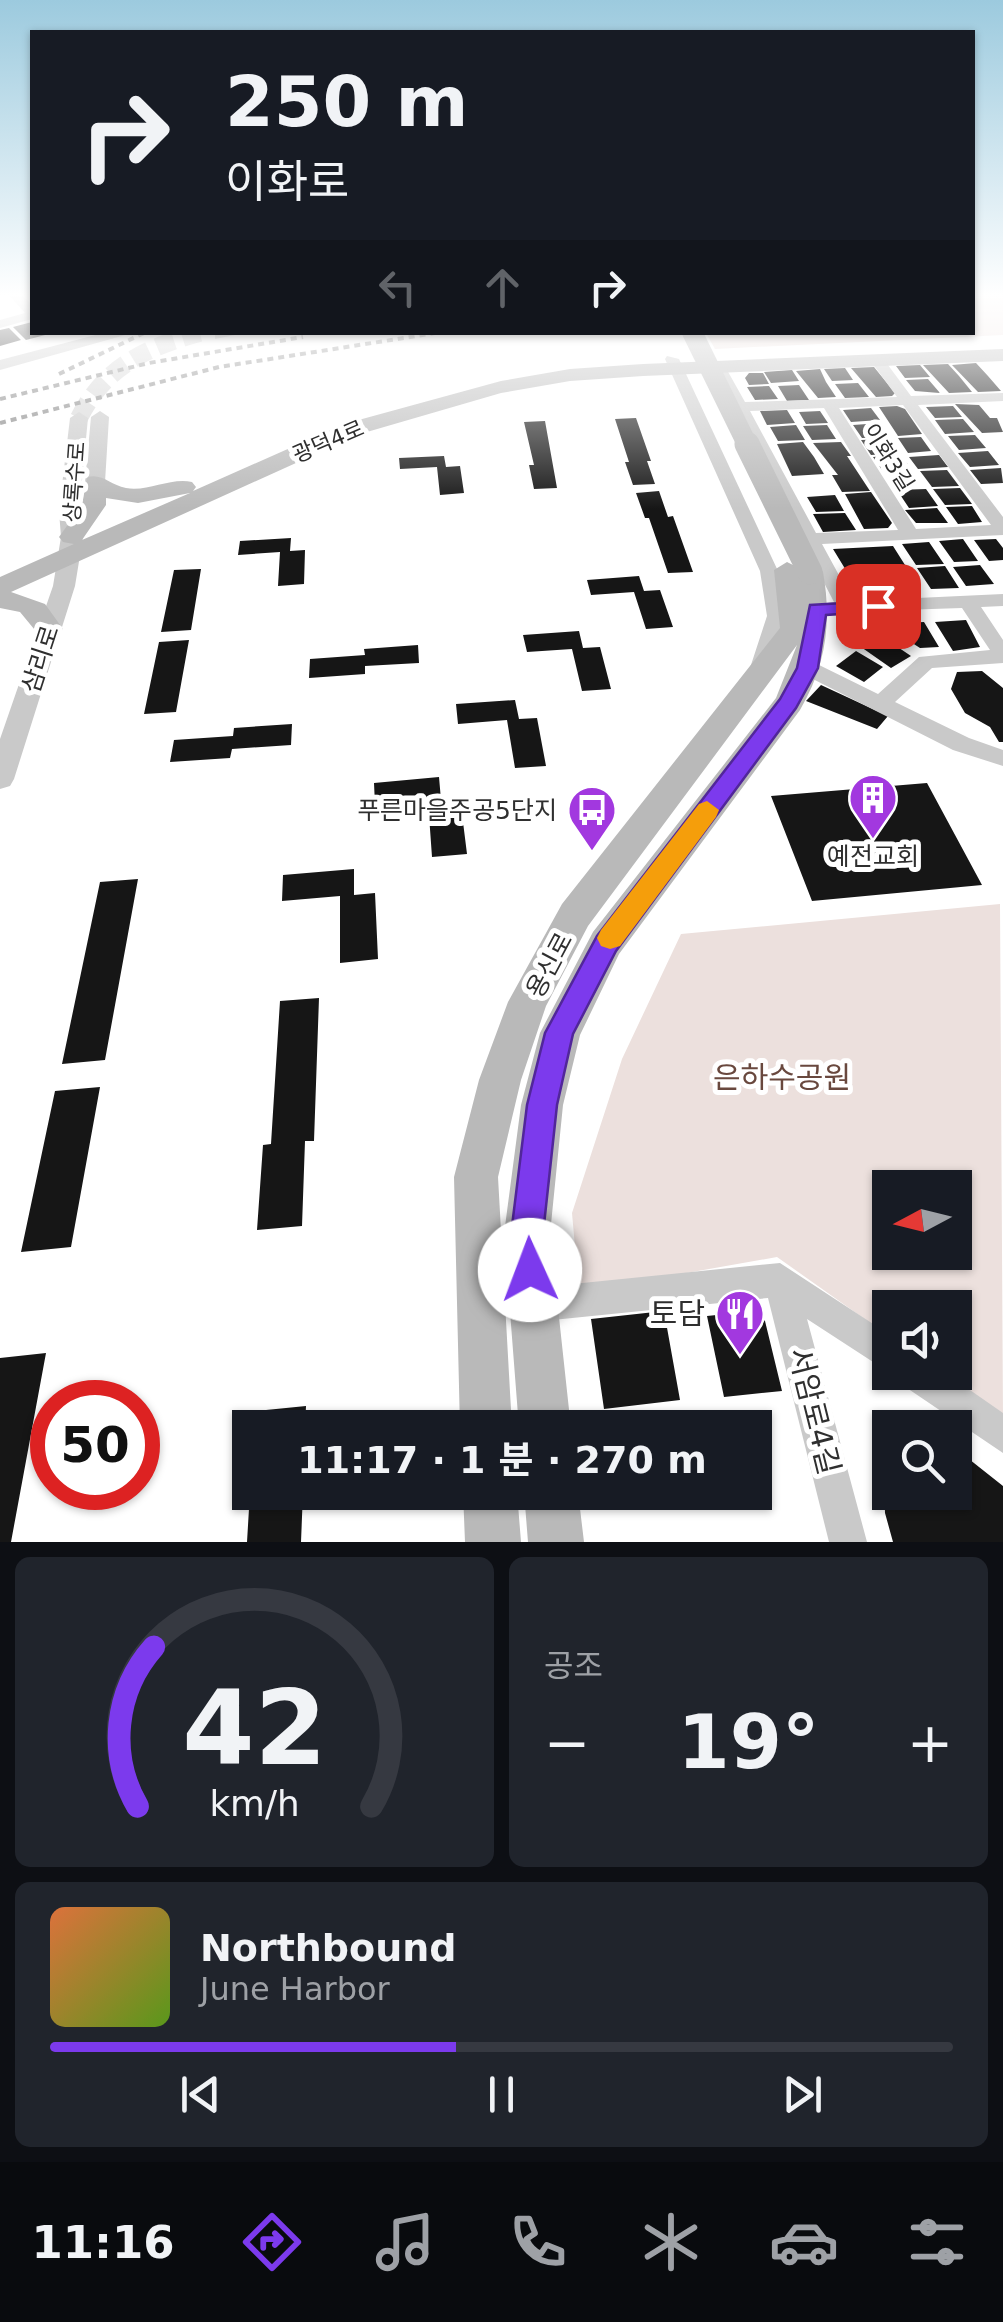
<!DOCTYPE html>
<html lang="ko">
<head>
<meta charset="utf-8">
<style>
	body { margin:0; font-family:"DejaVu Sans","Noto Sans KR",sans-serif; background:#20242c; color:#f1f3f6; height:100vh; display:flex; flex-direction:column; font-size:38px; white-space:nowrap }
	* { box-sizing:border-box; margin:0 }
	p { font-size:32px; color:#9ea1a6 }
	.icon { flex:none; width:55px; height:55px; fill:none; stroke:currentColor; stroke-width:2; stroke-linecap:round; stroke-linejoin:round }
	.map { position:relative; height:1542px; overflow:hidden }
	.sheet { display:flex; flex-direction:column; gap:15px; padding:15px; background:#0d0f14; flex:1 }
	.sheet>* { flex:none }
	.hud { position:absolute; left:30px; top:30px; width:945px; height:305px; border-radius:0px; box-shadow:0 2px 8px #0004; background:#171b24; color:#f1f3f6; overflow:hidden }
	.needle { width:65px; rotate:263deg }
	.tools { position:absolute; left:872px; top:1170px; display:grid; gap:20px }
	.tools a { display:grid; place-items:center; width:100px; height:100px; border-radius:0px; background:#171b24; box-shadow:0 2px 8px #0004; font-size:50px }
	.speed { position:absolute; left:30px; top:1380px; display:flex; gap:20px; font-size:50px; font-weight:700; text-align:center }
	.speed>* { display:grid; place-content:center; width:130px; height:130px; border-radius:50%; background:#171b24; box-shadow:0 2px 8px #0004; line-height:1 }
	.speed .limit { border:15px solid #d22; background:#fff; color:#111 }
	.pin { position:absolute; display:grid; place-items:center; width:85px; height:85px; color:#fff; margin:-42px; border-radius:20px; box-shadow:0 5px 15px #0006 }
	.me { position:absolute; width:110px; margin:-55px; rotate:358deg; stroke-linejoin:round; filter:drop-shadow(0 0 8px #0008) }
	.turn { display:flex; align-items:center; gap:35px; height:210px; padding:0 30px; font-size:45px }
	.turn .icon { width:130px; height:130px; stroke-width:2.5 }
	.turn b { display:block; font-size:70px; line-height:85px }
	.lanes { display:flex; align-items:center; height:95px; padding:0 30px; background:#0003; justify-content:center; gap:50px; direction:ltr }
	.lanes .off { opacity:.35 }
	.big { font-size:75px; font-weight:700; line-height:1.1 }
	.sheet .card { flex:1; display:flex; flex-direction:column; justify-content:center; gap:15px; min-width:0; padding:0 35px; border-radius:15px; background:#20242c }
	.sheet .dial { align-items:center; gap:0 }
	.dial svg { height:260px; overflow:visible; fill:none; stroke:#363941; stroke-width:7; stroke-linecap:round; text-anchor:middle }
	.dial text { fill:#f1f3f6; stroke:none }
	.song { display:flex; align-items:center; gap:30px }
	.cover { width:120px; height:120px; border-radius:15px; background:linear-gradient(135deg,hsl(20 70% 55%),hsl(90 70% 35%)) }
	.played { height:10px; border-radius:5px; background:linear-gradient(90deg,#7c3aed 45%,#363941 45%) }
	.keys { display:flex; justify-content:space-around; direction:ltr }
	.heat { display:flex; justify-content:space-between; align-items:center; font-size:55px; direction:ltr }
	.sheet .tiles { flex:1; display:grid; gap:15px; grid-template-columns:1fr 1fr }
	.card:last-child { grid-column:span 2 }
	.trip { position:absolute; left:232px; top:1410px; width:540px; height:100px; border-radius:0px; background:#171b24; box-shadow:0 2px 8px #0004; font-weight:700; line-height:100px; text-align:center }
	.tabs { display:flex; height:160px; justify-content:space-around; align-items:center; background:#090b0e; color:#9ea1a6 }
	.tabs .icon { width:70px; height:70px }
	.tabs .active { color:#7c3aed }
	.tabs b { font-size:45px; color:#f1f3f6 }
	.map>svg:first-child { display:block }
	.green { fill:#ece0dd; fill-rule:evenodd }
	.building { fill:#161616 }
	.lines { fill:none; stroke-linecap:round; stroke-linejoin:round }
	.tertiary-tunnel { stroke:#d5d5d5; stroke-width:18; stroke-dasharray:18 9; stroke-linecap:butt }
	.minor { fill:#c9c9c9; fill-rule:evenodd }
	.tertiary { fill:#c9c9c9; fill-rule:evenodd }
	.secondary { fill:#b9b9b9; fill-rule:evenodd }
	.rail { stroke:#848484; stroke-width:4; stroke-dasharray:6 5; stroke-linecap:butt }
	.secondary-bridge-far1 { stroke:#b9b9b9; stroke-width:20 }
	.secondary-bridge { stroke:#b9b9b9; stroke-width:25 }
	.route { fill:#7c3aed; stroke:#51269a; stroke-width:2.5 }
	.slow { fill:#f59e0b }
	.labels { text-anchor:middle; stroke-width:10; stroke-linejoin:round; paint-order:stroke }
	.far-street-label { font-size:22px; fill:#2f2f2f; stroke:#fff }
	.street-label { font-size:25px; fill:#2f2f2f; stroke:#fff }
	.poi-label { font-size:25px; fill:#2f2f2f; stroke:#fff; text-anchor:end }
	.near-park-label { font-size:30px; fill:#69483e; stroke:#fff }
	.near-poi-label { font-size:30px; fill:#2f2f2f; stroke:#fff; text-anchor:end }
	.near-street-label { font-size:30px; fill:#2f2f2f; stroke:#fff }
</style>
</head>
<body>
<div class="map">
<svg width="1003" height="1542" viewBox="0 0 1003 1542">
	<rect width="100%" height="100%" fill="#fff"/>
	<!-- green -->
	<path class="green" d="M973,293h30v42l-288,14 -9,-16 266,-1z
		M1000,904l3,513 -62,-44 14,-1v-64h-65v29l-113,-80 -198,35 -7,-79 50,-154 59,-125zM890,1188h65v64h-65z"/>
	<!-- building -->
	<path class="building" d="M32,322v10l17,2 -23,6 -13,-13z
		M9,328l12,12 -21,6v-16z
		M976,363l12,13 13,15 -23,1 -26,-27z
		M948,364l11,12 13,16 -23,1 -26,-28z
		M920,365l10,12 -25,1 -9,-12z
		M874,367l21,26 -3,3 -16,1 -25,-29z
		M845,368l8,12 -21,1 -8,-12z
		M820,369l6,13 10,15 -18,1 -22,-27z
		M792,370l7,11 -28,2 -7,-11z
		M749,373h14l6,11 -20,1 -4,-7z
		M928,379l12,14 -25,-2 -9,-11z
		M858,383l11,14 -24,1 -10,-14z
		M799,385l10,15 -22,1 -9,-15z
		M769,386l9,13 -23,1 -8,-13z
		M955,404l24,1 11,13h7l6,14 -21,1z
		M897,406l8,3 17,25 -24,2 -19,-29z
		M953,406l9,11 -27,1 -9,-11z
		M871,408l9,12 -29,2 -8,-12z
		M787,410l8,13 -28,2 -7,-14z
		M820,411l8,12 -22,1 -7,-12z
		M636,418l15,43h-4l8,23 -22,1 -8,-23h4l-14,-43z
		M963,419l11,13 -29,2 -10,-14z
		M545,421l12,67 -23,1 -5,-24h5l-10,-43z
		M881,423l10,14 -29,1 -9,-13z
		M796,425l9,15 -27,1 -8,-14z
		M827,425l9,14 -24,1 -9,-14z
		M975,435l11,13 -27,2 -11,-14z
		M921,437l10,14 -23,2 -10,-15z
		M892,439l10,14 -31,2 -10,-15z
		M803,442l11,15 10,17 -32,2 -15,-32z
		M841,442l10,14h-4l23,35 -28,1 -10,-17h6l-25,-32z
		M988,451l11,14 -29,2 -12,-14z
		M901,455l10,14 -29,1 -9,-13z
		M939,455l9,12 -30,2 -9,-12z
		M444,456l2,11 14,-1 4,27 -24,2 -3,-28 -37,2 -1,-11z
		M1001,468l2,15 -22,1 -11,-14z
		M947,470l12,16 -27,1 -12,-16z
		M960,488l12,16 -27,1 -12,-16z
		M926,489l12,17 -29,2 -12,-18z
		M659,491l9,26 5,-1 20,56 -25,1 -19,-55h-4l-9,-25z
		M871,492l21,31 -4,5 -24,1 -19,-35z
		M835,495l9,16 -28,1 -9,-15z
		M972,506l10,16 -24,2 -12,-17z
		M937,508l11,15h-32l-11,-13z
		M845,513l11,17 -33,2 -10,-18z
		M291,538l-1,13 15,-1 -1,34 -26,2 2,-34 -42,3 2,-14z
		M963,539l15,22 -24,1 -15,-21z
		M996,539l7,9v12l-14,1 -15,-21z
		M929,542l15,22 -28,1 -14,-21z
		M893,546l12,19 -32,2 14,22 -14,1 -18,-5 -22,-36z
		M980,565l14,19 -28,2 -13,-19z
		M945,566l14,22 -28,1 -14,-21z
		M907,567l14,22 -29,2 -14,-23z
		M201,569l-10,61 -30,2 13,-62z
		M639,576l5,15 16,-1 13,37 -27,2 -12,-37 -43,3 -4,-15z
		M966,620l14,27 -27,4 -18,-29z
		M924,622l15,25 -19,1 -37,-24z
		M871,629l40,27 -20,12 -40,-28z
		M579,631l4,17 17,-1 11,42 -29,2 -10,-42 -45,3 -4,-17z
		M189,640l-13,72 -32,2 15,-72z
		M418,645l1,18 -54,3v8l-56,4 1,-19 55,-4 -1,-6z
		M856,651l27,16 -19,15 -28,-16z
		M982,671l21,17v54h-4l-9,-15 -25,-14 -14,-24 6,-17z
		M821,685l67,31 -11,13 -71,-28z
		M515,700l4,19 18,-1 9,48 -31,2 -8,-48 -49,4 -2,-20z
		M292,724l-1,21 -59,4 -2,9 -60,4 4,-22 59,-4 1,-8z
		M439,777l2,23 19,-2 7,56 -35,3 -4,-56 -53,4 -1,-22z
		M927,783l55,102 -170,16 -41,-105z
		M354,869v26l21,-2 3,66 -38,4v-67l-58,5 1,-26z
		M138,879l-33,181 -43,4 38,-182z
		M319,998l-5,143h-9l-3,85 -45,4 6,-85 8,-1 9,-143z
		M100,1087l-29,160 -50,5 34,-161z
		M664,1311l16,89 -76,9 -13,-90z
		M755,1311l10,10 17,70 -58,6 -17,-81z
		M46,1353l-35,189h-11v-184z
		M306,1406l-1,22h-50l1,-17z
		M910,1412l19,16h-30z
		M890,1441v51h65v-44l48,38v56h-110l-8,-29 -2,-62z
		M250,1492h53l-2,50h-54z"/>
	<g class="lines">
		<!-- tertiary-tunnel -->
		<path class="tertiary-tunnel" d="M79,418c26,-52 70,-72 124,-86"/>
		<!-- minor -->
		<path class="minor" d="M7,293h13l12,12v14l-32,9v-8l25,-7z
			M667,356l12,3 99,212 9,45 -21,60h-14l-3,-5 18,-55 -7,-45 -95,-212z
			M877,356l5,1 29,39 92,-3v8l-85,4 85,112v18l-181,9 31,57 150,-7v12l-22,1 22,33v23l-71,5 -37,34 74,36 34,12v16l-50,-16 -152,-77 -3,-5 10,-7 7,2 63,31 41,-37 71,-7 -28,-42 -152,5v-8l24,-3 -124,-238 12,-3 23,41 152,-5 -27,-37zM903,405l88,120 -75,4 -77,-121zM824,408l74,122 -82,3 -66,-122z
			M780,1263l110,72v38l-83,-54 60,223h-38l-61,-244 -235,24 -12,-5 -5,-12 5,-12 12,-5z
			M896,1372h48l59,41v40l-102,-69z"/>
		<!-- tertiary -->
		<path class="tertiary" d="M107,332h29l-136,38v-10z
			M215,333v-1h35l-35,7z
			M100,411l9,6 -4,65 -10,6 -10,-6 6,-65z
			M79,412l9,6 -9,93 4,26 -8,49 -61,193 -4,7 -10,3v-50l53,-153 8,-49 -2,-26 11,-93z"/>
		<!-- secondary -->
		<path class="secondary" d="M1003,349v12l-360,15 -73,5 -69,12 -141,41 -349,158 34,12 18,25 -4,6h-20l-19,-23 -20,-4v-31l74,-33 -11,-2 -4,-5 23,-32 5,-28c16,-4 23,8 39,11 22,4 45,-11 66,-6l4,5 -3,4 151,-67 157,-43 69,-12 73,-5zM190,493l-108,47 24,-35v-7l32,5z
			M787,562l12,6 11,-4 9,2 4,6c9,50 3,94 -23,138l-181,244 -39,81 -17,70 -13,129 21,194h-52l-15,-194 17,-129 19,-72 53,-101 183,-234 21,-53 -209,281 -42,80 -25,74 -23,97 14,251h-52l-6,-251 25,-97 29,-78 54,-98 218,-276 -6,-58z
			M463,1492h54l4,50h-56z
			M524,1492h54l6,50h-56z"/>
		<!-- rail -->
		<path class="rail" d="M59,374l87,-42
			M0,399l149,-36 154,-26
			M0,423l219,-56 223,-35"/>
		<!-- secondary-bridge-far1 -->
		<path class="secondary-bridge-far1" d="M692,332l56,114"/>
		<!-- secondary-bridge -->
		<path class="secondary-bridge" d="M747,444l63,128"/>
	</g>
	<!-- sky -->
	<linearGradient id="sky" x2="0" y2="1"><stop stop-color="#9ccade"/><stop offset="0.58" stop-color="#fff"/><stop offset="1" stop-color="#fff" stop-opacity="0"/></linearGradient>
	<rect width="1003" height="509" fill="url(#sky)"/>
	<!-- route -->
	<path class="route" d="M878,601l9,5 -2,5 -59,4 -8,53 -22,40 -180,243 -43,83 -16,71 -14,129 4,36 -5,11 -12,5 -12,-5 -7,-47 16,-129 18,-72 52,-97 183,-237 17,-31 13,-63z"/>
	<!-- slow -->
	<path class="slow" d="M707,801l12,9 -3,7 -96,129 -10,3 -9,-3 -4,-8 4,-8 98,-126z"/>
	<!-- icons -->
	<defs>
		<g id="building-pin" transform="scale(2.5)"><path d="M0 17L-7.5 6A9.5 9.5 0 1 1 7.5 6Z" fill="#a238df" stroke="#fff"/><path d="M-4-6H4V6H1V3H-1V6H-4ZM-2.5-4.3h1.7v1.8h-1.7ZM.8-4.3h1.7v1.8H.8ZM-2.5-1h1.7V.8h-1.7ZM.8-1h1.7V.8H.8Z" fill="#fff"/></g>
		<g id="bus-pin" transform="scale(2.5)"><path d="M0 17L-7.5 6A9.5 9.5 0 1 1 7.5 6Z" fill="#a238df" stroke="#fff"/><path d="M-5-6H5V4H4V6H2V4H-2V6H-4V4H-5ZM-3.5-4V0h7V-4ZM-3.5 1.2v1.5H-2V1.2ZM2 1.2v1.5H3.5V1.2Z" fill="#fff"/></g>
		<g id="restaurant-pin" transform="scale(2.5)"><path d="M0 17L-7.5 6A9.5 9.5 0 1 1 7.5 6Z" fill="#a238df" stroke="#fff"/><path d="M-5-6h1v4h1v-4h1v4h1v-4h1v5L-1.5 .5V6h-2V.5L-5-1ZM5-6V6H3V1.5H1.5Q1.5-4 5-6Z" fill="#fff"/></g>
	</defs>
	<g fill-rule="evenodd">
		<use href="#building-pin" x="873" y="798"/>
		<use href="#bus-pin" x="592" y="810"/>
		<use href="#restaurant-pin" x="740" y="1314"/>
	</g>
	<g class="labels">
		<!-- far-street labels -->
		<g class="far-street-label">
			<text transform="translate(328 441) rotate(-23)" y="8">광덕4로</text>
			<text transform="translate(889 457) rotate(58)" y="8">이화3길</text>
			<text transform="translate(74 482) rotate(-86)" y="8">상록수로</text>
		</g>
		<!-- street labels -->
		<g class="street-label">
			<text transform="translate(40 659) rotate(-72)" y="9">삼리로</text>
			<text transform="translate(549 965) rotate(-62)" y="9">용신로</text>
		</g>
		<!-- poi labels -->
		<g class="poi-label">
			<text x="557" y="819">푸른마을주공5단지</text>
			<text x="873" y="865" text-anchor="middle">예전교회</text>
		</g>
		<!-- near-park labels -->
		<g class="near-park-label">
			<text x="782" y="1088">은하수공원</text>
		</g>
		<!-- near-poi labels -->
		<g class="near-poi-label">
			<text x="705" y="1324">토담</text>
		</g>
		<!-- near-street labels -->
		<g class="near-street-label">
			<text transform="translate(814 1411) rotate(76)" y="10">서암로4길</text>
		</g>
	</g>
</svg>
<div class="tools">
<a><svg class="needle" viewBox="-14 -14 28 28"><path d="M0-13l5 13h-10z" fill="#e53935"/><path d="M0 13l5-13h-10z" fill="#9ea1a6"/></svg></a>
<a><svg class="icon" aria-label="sound" viewBox="0 0 24 24"><path d="M4 9h4l5-4v14l-5-4H4zM17 9q2 3 0 6"/></svg></a>
<a><svg class="icon" aria-label="search" viewBox="0 0 24 24"><circle cx="10" cy="10" r="6"/><path d="M15 15l6 6"/></svg></a>
</div>
<div class="speed"><div class="limit">50</div></div>
<div class="pin" style="left:878px;top:606px;background:#d93025"><svg class="icon" aria-label="arrive" viewBox="0 0 24 24"><path d="M6 21V4h12l-3 4 3 4H6"/></svg></div>
<svg class="me" style="left:530px;top:1270px" viewBox="-20 -20 40 40"><circle r="19" fill="#fff"/><path d="M0-13L10 11 0 6-10 11z" fill="#7c3aed"/></svg>
<div class="trip">11:17 · 1 분 · 270 m</div>
<div class="hud">
<div class="turn"><svg class="icon" aria-label="right" viewBox="0 0 24 24"><path d="M7 20v-9h11M14 6l5 5-5 5"/></svg><div><b>250 m</b>이화로</div></div>
<div class="lanes"><svg class="icon off" aria-label="left" viewBox="0 0 24 24"><path d="M17 20v-9H6M10 6l-5 5 5 5"/></svg><svg class="icon off" aria-label="ahead" viewBox="0 0 24 24"><path d="M12 20V5M6 11l6-6 6 6"/></svg><svg class="icon" aria-label="right" viewBox="0 0 24 24"><path d="M7 20v-9h11M14 6l5 5-5 5"/></svg></div>
</div>
</div>
<section class="sheet">
<div class="tiles">
<div class="card dial"><svg viewBox="0 0 100 80">
<path d="M14 69A42 42 0 1 1 86 69"/>
<path d="M14 69A42 42 0 0 1 19 20" stroke="#7c3aed"/>
<text x="50" y="56" font-size="32" font-weight="700">42</text>
<text x="50" y="72" font-size="11">km/h</text>
</svg></div>
<div class="card"><p>공조</p>
<div class="heat"><a>−</a><b class="big">19°</b><a>+</a></div>
</div>
<div class="card">
<div class="song"><i class="cover"></i><div><b>Northbound</b><p>June Harbor</p></div></div>
<div class="played"></div>
<div class="keys"><svg class="icon" aria-label="previous" viewBox="0 0 24 24"><path d="M18 5L8 12l10 7zM5 5v14"/></svg><svg class="icon" aria-label="pause" viewBox="0 0 24 24"><path d="M8 5v14M16 5v14"/></svg><svg class="icon" aria-label="next" viewBox="0 0 24 24"><path d="M6 5l10 7-10 7zM19 5v14"/></svg></div>
</div>
</div>
</section>
<nav class="tabs">
<b>11:16</b>
<svg class="icon active" aria-label="directions" viewBox="0 0 24 24"><path d="M12 3l9 9-9 9-9-9zM9 14v-3h6M13 9l2 2-2 2"/></svg>
<svg class="icon" aria-label="music" viewBox="0 0 24 24"><path d="M9 18V5l10-2v13"/><circle cx="6" cy="18" r="3"/><circle cx="16" cy="16" r="3"/></svg>
<svg class="icon" aria-label="phone" viewBox="0 0 24 24"><path d="M5 4h4l2 5-3 2q2 4 5 5l2-3 5 2v4C11 20 4 13 5 4z"/></svg>
<svg class="icon" aria-label="climate" viewBox="0 0 24 24"><path d="M12 3v18M4 7l16 10M4 17L20 7"/></svg>
<svg class="icon" aria-label="car" viewBox="0 0 24 24"><path d="M5 17H2v-5l4-1 3-4h7l3 4 3 1v5h-3M9 17h6M6 11h13"/><circle cx="7" cy="17" r="2"/><circle cx="17" cy="17" r="2"/></svg>
<svg class="icon" aria-label="filters" viewBox="0 0 24 24"><path d="M4 7h16M4 17h16"/><circle cx="9" cy="7" r="2"/><circle cx="15" cy="17" r="2"/></svg>
</nav>
</body>
</html>
